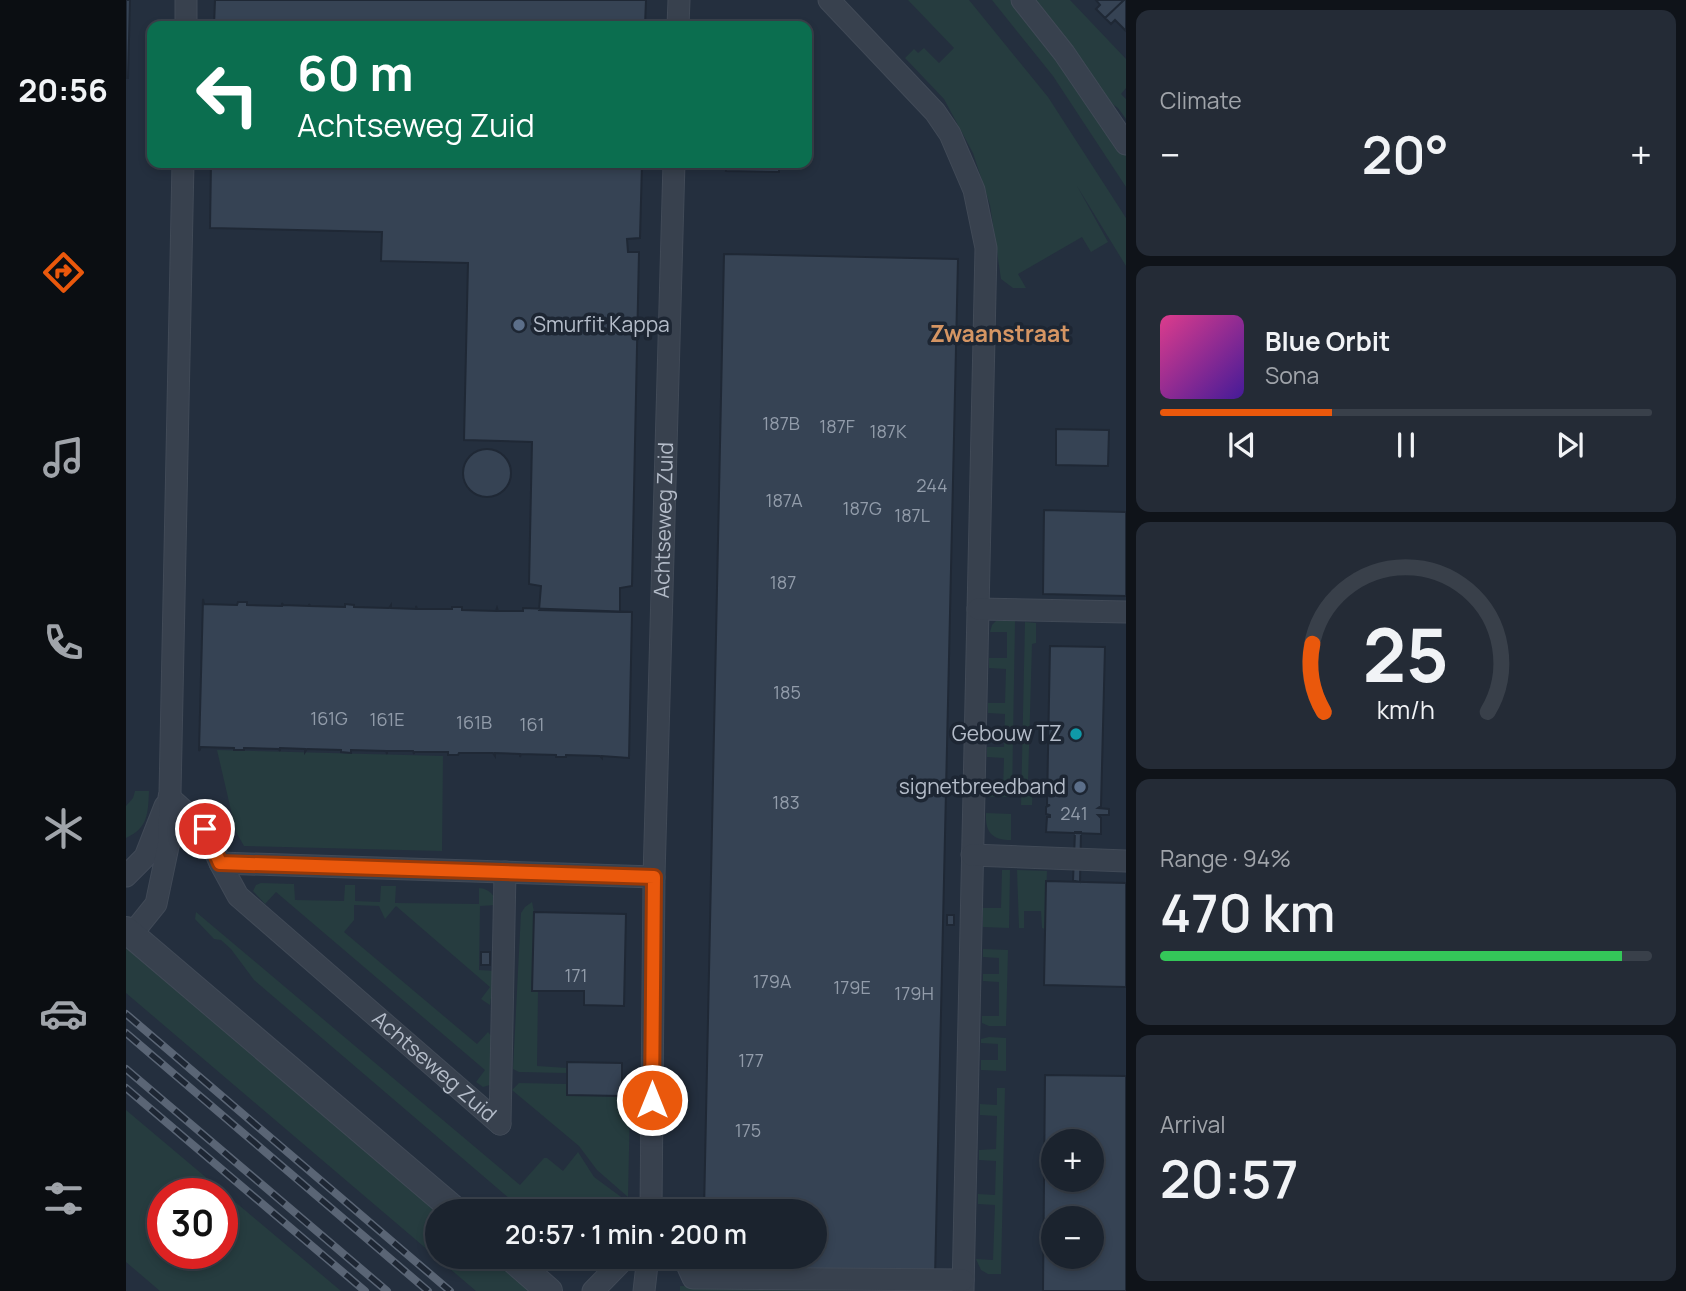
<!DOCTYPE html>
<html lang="en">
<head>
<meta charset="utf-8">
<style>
	body { margin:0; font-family:Manrope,sans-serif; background:#242b36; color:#f1f3f6; height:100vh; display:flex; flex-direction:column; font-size:26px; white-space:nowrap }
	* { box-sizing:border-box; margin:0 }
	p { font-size:23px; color:#a0a4aa }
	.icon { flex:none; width:38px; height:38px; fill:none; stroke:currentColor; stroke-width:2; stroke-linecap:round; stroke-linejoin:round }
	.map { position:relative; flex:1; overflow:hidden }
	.sheet { display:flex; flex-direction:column; gap:10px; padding:10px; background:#0f1319; width:560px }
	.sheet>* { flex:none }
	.banner { position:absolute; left:21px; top:21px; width:665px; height:147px; border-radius:14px; box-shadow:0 4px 10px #0003,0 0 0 2px #39404a; background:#0b6e4f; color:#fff; overflow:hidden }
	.controls { position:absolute; left:915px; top:1129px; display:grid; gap:14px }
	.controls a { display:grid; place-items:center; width:63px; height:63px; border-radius:50%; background:#1b232e; box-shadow:0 4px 10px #0003,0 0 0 2px #39404a; font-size:35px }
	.speed { position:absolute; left:21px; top:1178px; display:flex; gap:14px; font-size:35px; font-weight:700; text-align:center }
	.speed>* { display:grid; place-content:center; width:91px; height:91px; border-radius:50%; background:#1b232e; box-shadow:0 4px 10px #0003,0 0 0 2px #39404a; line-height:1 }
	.speed .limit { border:10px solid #d22; background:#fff; color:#111 }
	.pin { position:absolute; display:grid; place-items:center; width:60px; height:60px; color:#fff; margin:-30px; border:4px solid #fff; border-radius:50%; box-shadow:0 2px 7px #0007 }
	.me { position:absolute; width:77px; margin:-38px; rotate:0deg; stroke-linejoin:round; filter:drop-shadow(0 0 5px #0008) }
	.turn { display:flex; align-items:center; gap:24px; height:147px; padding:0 35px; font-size:32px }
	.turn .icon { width:91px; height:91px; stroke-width:2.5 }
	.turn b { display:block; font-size:49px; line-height:60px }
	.big { font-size:52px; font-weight:600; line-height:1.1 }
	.sheet .tile { flex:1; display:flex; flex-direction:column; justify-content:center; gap:10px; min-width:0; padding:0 24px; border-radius:14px; background:#242b36 }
	.sheet .dial { align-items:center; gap:0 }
	.dial svg { height:182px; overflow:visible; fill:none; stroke:#39404a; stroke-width:7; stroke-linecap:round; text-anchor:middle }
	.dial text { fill:#f1f3f6; stroke:none }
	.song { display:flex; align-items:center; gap:21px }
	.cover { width:84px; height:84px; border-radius:10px; background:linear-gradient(135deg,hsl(330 70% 55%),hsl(260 70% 35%)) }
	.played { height:7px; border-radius:4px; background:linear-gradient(90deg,#ea580c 35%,#39404a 35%) }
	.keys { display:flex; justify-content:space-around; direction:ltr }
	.heat { display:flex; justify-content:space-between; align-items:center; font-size:38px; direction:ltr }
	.charge { height:10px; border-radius:5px; background:linear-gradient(90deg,#34c759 94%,#39404a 0) }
	.trip { position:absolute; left:299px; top:1199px; width:402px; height:70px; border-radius:35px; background:#1b232e; box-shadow:0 4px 10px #0003,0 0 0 2px #39404a; font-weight:600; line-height:70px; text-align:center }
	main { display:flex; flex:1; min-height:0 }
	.tabs { display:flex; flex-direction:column; width:126px; justify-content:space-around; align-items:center; background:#0b0e12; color:#a0a4aa }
	.tabs .icon { width:49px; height:49px }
	.tabs .active { color:#ea580c }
	.tabs b { font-size:32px; color:#f1f3f6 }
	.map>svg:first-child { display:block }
	.green { fill:#263c3f; fill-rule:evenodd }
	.building { fill:#364354; stroke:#1f2835; stroke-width:2; fill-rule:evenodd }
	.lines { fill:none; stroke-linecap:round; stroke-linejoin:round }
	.minor-casing { stroke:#414a57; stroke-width:23 }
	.tertiary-casing { stroke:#414a57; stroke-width:28 }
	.minor { stroke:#38414e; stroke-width:21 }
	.tertiary { stroke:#38414e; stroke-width:26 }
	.rail-casing { stroke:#5a6575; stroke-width:8 }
	.rail { stroke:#1d2633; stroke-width:5; stroke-dasharray:16; stroke-linecap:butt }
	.route-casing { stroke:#983908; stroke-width:18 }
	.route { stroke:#ea580c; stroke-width:12 }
	.service-dot { fill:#5c6f8a; stroke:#1d2633; stroke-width:2.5 }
	.culture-dot { fill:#0f9aa8; stroke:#1d2633; stroke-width:2.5 }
	.labels { text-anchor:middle; stroke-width:7; stroke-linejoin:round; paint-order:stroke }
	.number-label { font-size:18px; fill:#929caa }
	.poi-label { font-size:21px; fill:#b4bcc9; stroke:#1d2633; text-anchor:end }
	.street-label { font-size:21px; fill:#b4bcc9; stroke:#1d2633 }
	.neighbourhood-label { font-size:23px; font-weight:bold; fill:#d59563; stroke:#1d2633 }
</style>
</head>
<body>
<main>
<nav class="tabs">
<b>20:56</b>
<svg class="icon active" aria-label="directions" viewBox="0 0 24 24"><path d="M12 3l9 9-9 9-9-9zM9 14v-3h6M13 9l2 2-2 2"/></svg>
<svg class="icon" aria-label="music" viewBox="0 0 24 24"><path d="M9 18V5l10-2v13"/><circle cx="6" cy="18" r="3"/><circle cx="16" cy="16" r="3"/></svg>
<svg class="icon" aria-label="phone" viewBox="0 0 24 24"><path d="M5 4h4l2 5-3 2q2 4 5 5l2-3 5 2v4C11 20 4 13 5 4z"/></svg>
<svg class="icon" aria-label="climate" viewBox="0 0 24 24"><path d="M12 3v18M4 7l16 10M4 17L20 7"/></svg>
<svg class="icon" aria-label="car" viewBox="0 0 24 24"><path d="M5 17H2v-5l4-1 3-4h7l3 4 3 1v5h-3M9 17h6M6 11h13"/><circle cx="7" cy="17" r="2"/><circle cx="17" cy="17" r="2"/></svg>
<svg class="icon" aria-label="filters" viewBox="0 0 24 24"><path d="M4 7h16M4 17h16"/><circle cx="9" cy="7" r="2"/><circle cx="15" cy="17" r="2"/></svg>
</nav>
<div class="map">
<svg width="1000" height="1291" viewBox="0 0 1000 1291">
	<rect width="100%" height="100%" fill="#242f3e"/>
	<!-- green -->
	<path class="green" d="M782,0h61l79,97 78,121v48l-49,-80 31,56 -17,10 -9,-15 -64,37 8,14h-13l-12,-9 -11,-74 -17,-52 -29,-54 -39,-41 9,-9 4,4 6,-5 15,15 15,-15z
		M866,0h22l112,153v34l-73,-111z
		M904,0h40l56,59v29l-5,6 5,5v20l-8,-11 -10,-7z
		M870,621h19l-3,176h-26l-1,-6h18l1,-33 -17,-1v-10h17l1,-33 -17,-1v-10h17l1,-34 -17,-1v-10h18v-26h-17l2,-7z
		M899,622l11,1v20l-4,1 -4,138 5,1 -1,22h-11z
		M91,750l226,6 -1,95 -198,-5 -8,-14z
		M9,791h14c-1,23 -1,37 -23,47v-32l7,-8z
		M860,813l25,1v26c-19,0 -26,-8 -25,-27z
		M876,870h8l-1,58 -26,-1v-19h18z
		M891,870l30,1 -2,58 -3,-1 -1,-17h-17v17h-5z
		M135,883l33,1 1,16 49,1 1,-16h10v16l25,1 1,-16h15l-1,17 84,1v-16c11,1 16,7 17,17l-16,1 -1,64 16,1 -5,34 -9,-6 9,-12 -94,-81 -11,13 -6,-13 -25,-1v15l-10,12 133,112 11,-12 4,5 -2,48 -7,2 -7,-5 9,-12 -209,-178 -11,12 -12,-13 3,-6z
		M406,902l2,10 -2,79h6l-1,75 30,2v5l-48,-1 -6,-3 8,-156 4,-6z
		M70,912l324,273 24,-27h3l16,13 15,-19 16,25 34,25v9h-104l-270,-231 -23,-31 -10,-9 -7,-1 -19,-20z
		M0,943l312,268v45l55,1 40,34h-57l-350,-298z
		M857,949l25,1 -2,76h-17l-7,-3v-7h17v-34l-16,-1v-7h16v-16l-16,-1z
		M863,1037l17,1v33l-25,-1v-10h17v-16l-17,-1v-4z
		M393,1083l48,1v11l55,2 8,6 -2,94 -31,-27 -18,-24 -67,-56z
		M871,1088h8l-4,186h-13l-7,-4 -5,-11 17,1 2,-55 -17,-1v-10l17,1 1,-34 -17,-1v-10l17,-1 1,-33 -17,-1v-11l17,1z
		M0,1110l215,181h-181l-34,-29zM37,1194h59v59h-59z
		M554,1286l184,5h-184z"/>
	<!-- building -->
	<path class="building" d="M0,0h4l-2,78h-2z
		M89,0h431l-1,26h-431z
		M970,0h28l-19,18 -9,-9 4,-4z
		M998,0h2v31l-11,-11 -4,4 -6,-6z
		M85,163h431l-2,75 -13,1 1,13h11l-7,334 -12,2v24l-81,-2 2,-24 -12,-2 3,-142 -68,-2 4,-177 -87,-2 1,-29 -172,-4z
		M601,163h52v9l-53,-1z
		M598,254l234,5 -23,1019 -232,-5v-17h113v-45h-112z
		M930,429l53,1 -1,36 -52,-1z
		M337 473a24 24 0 1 1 48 0a24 24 0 1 1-48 0Z
		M918,510l82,2v84l-83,-2z
		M77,599l1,5 33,1 1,-3h9v3l35,1v-3l1,2 26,1v-2l1,2 35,1v-3l9,1v2l35,1 2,-3v3l25,1v-3l1,3h35v-2h10v3l34,1 1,-3 1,3h25v-3l109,4 -3,146 -27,-2v2l-2,-2 -34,-1v2h-10v-2l-35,-1 -1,3v-3l-25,-1v3l-2,-3h-34l-1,2h-10v-3h-34v2l-1,-3h-26v3l-1,-3 -35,-1v3l-10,-1v-2l-34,-1 -2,3v-3l-25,-1v3l-1,-2 -35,-1v2h-10v-2l-33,-1 -2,4z
		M924,646l55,1 -4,159 -3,2 11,1v6h-11l3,3v16l-55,-2 1,-15h3v-2l-4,-1v-7l4,-2h-3z
		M949,832h6l-1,50 -7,-1z
		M920,881l80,2v104l-82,-2z
		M408,912l92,2 -2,92 -40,-1v-14h-52z
		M821,915h7v10h-7z
		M355,952h9v13h-9z
		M441,1062l55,1v33l-55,-1z
		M919,1075l81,1v215h-83zM928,1141h38v39h-38zM928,1218h38v38h-38z"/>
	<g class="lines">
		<!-- minor casing -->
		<g class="minor-casing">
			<g id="minor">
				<path d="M703,0l106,112 15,22 24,56 12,58 -23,1043"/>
				<path d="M896,0l42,53 62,91"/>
				<path d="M60,26v-26"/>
				<path d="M552,26l1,-26"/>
				<path d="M852,609l148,3"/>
				<path id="s1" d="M43,797l36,32 15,34 18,33 262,228"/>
				<path d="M846,855l154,6"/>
				<path d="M94,863l434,14"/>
				<path d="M0,876l19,-19 20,-51"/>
				<path d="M5,935l25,-31 13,-62 14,-679"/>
				<path d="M374,1124l5,-252"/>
				<path id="s2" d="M525,1211l3,-334 20,-714"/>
				<path d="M557,1256l10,22 270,2"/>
				<path d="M467,1291l34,-35"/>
				<path d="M518,1291l4,-35"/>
			</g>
		</g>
		<!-- tertiary casing -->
		<g class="tertiary-casing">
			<path id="tertiary" d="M0,930l330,281
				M383,1256l40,35"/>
		</g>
		<!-- minor -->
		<use href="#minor" class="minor"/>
		<!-- tertiary -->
		<use href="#tertiary" class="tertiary"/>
		<!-- rail casing -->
		<g class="rail-casing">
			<path id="rail" d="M0,1014l324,277
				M0,1033l302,258
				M0,1069l261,222
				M0,1088l239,203"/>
		</g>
		<!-- rail -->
		<use href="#rail" class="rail"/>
	</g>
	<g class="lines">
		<!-- route casing -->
		<g class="route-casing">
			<path id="route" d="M79,829l15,34 434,14 -2,223"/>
		</g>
		<!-- route -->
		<use href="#route" class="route"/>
	</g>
	<!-- markers -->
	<g class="service-dot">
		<circle cx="393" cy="325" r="7"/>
		<circle cx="954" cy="787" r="7"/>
	</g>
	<circle class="culture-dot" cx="950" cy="734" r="7"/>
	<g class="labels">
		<!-- number labels -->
		<g class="number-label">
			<text x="655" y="430">187B</text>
			<text x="711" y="433">187F</text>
			<text x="762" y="438">187K</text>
			<text x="806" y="492">244</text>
			<text x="658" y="507">187A</text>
			<text x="736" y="515">187G</text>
			<text x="786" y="522">187L</text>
			<text x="657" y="589">187</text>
			<text x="661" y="699">185</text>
			<text x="203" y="725">161G</text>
			<text x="261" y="726">161E</text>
			<text x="348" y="729">161B</text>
			<text x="406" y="731">161</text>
			<text x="660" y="809">183</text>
			<text x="948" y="820">241</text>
			<text x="450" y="982">171</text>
			<text x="646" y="988">179A</text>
			<text x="726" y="994">179E</text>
			<text x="788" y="1000">179H</text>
			<text x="625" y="1067">177</text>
			<text x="622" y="1137">175</text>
		</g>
		<!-- poi labels -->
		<g class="poi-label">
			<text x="407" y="332" text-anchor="start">Smurfit Kappa</text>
			<text x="936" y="741">Gebouw TZ</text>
			<text x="940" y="794">signetbreedband</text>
		</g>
		<!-- street labels -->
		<g class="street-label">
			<text dy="7" stroke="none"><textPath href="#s2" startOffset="691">Achtseweg Zuid</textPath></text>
			<text dy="7" stroke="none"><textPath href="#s1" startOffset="383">Achtseweg Zuid</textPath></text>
		</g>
		<!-- neighbourhood labels -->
		<g class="neighbourhood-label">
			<text x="874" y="342">Zwaanstraat</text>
		</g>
	</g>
</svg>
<div class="controls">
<a>+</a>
<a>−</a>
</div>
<div class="speed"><div class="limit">30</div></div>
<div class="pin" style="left:79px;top:829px;background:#d93025"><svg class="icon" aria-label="arrive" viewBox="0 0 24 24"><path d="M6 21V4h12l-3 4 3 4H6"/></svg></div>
<svg class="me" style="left:526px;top:1100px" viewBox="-20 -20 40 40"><circle r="17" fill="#ea580c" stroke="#fff" stroke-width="3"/><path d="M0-11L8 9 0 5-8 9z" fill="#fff"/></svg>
<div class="trip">20:57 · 1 min · 200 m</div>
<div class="banner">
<div class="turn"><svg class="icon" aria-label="left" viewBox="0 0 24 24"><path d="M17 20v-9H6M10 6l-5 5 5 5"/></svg><div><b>60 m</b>Achtseweg Zuid</div></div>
</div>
</div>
<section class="sheet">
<div class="tile"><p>Climate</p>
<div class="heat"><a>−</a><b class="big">20°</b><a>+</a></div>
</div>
<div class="tile">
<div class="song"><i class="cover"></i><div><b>Blue Orbit</b><p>Sona</p></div></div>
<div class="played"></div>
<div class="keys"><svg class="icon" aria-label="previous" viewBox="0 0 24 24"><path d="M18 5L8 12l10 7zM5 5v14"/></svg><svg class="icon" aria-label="pause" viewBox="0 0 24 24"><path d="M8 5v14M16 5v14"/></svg><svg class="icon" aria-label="next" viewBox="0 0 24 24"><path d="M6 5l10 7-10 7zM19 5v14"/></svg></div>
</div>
<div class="tile dial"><svg viewBox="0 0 100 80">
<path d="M14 69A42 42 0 1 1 86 69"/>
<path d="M14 69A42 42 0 0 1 9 39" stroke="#ea580c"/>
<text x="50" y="56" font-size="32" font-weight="700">25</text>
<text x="50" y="72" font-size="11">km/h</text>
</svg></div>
<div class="tile"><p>Range · 94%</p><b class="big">470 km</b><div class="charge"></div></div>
<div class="tile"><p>Arrival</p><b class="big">20:57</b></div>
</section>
</main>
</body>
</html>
